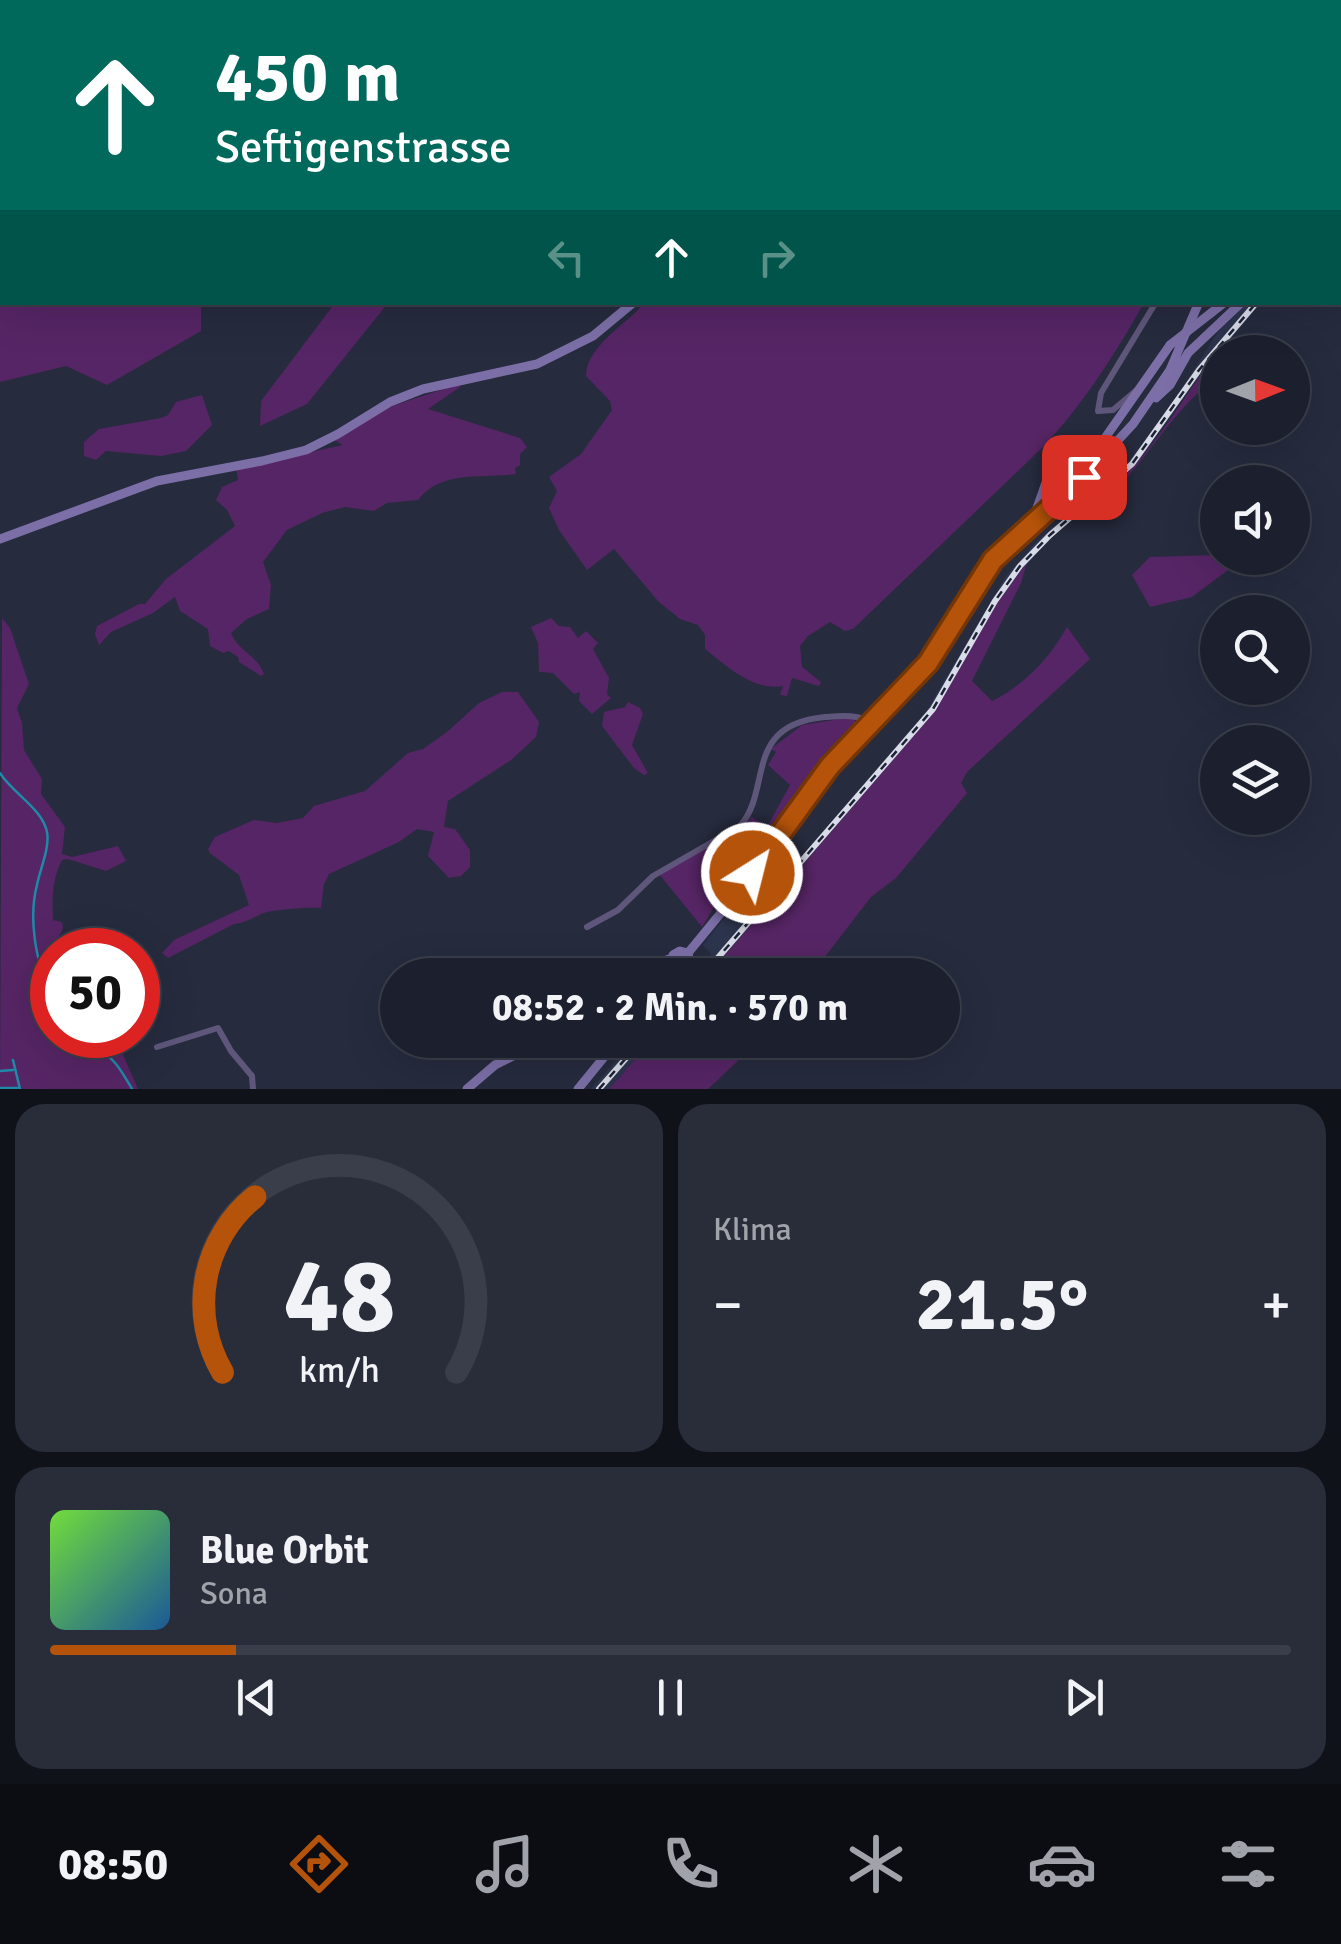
<!DOCTYPE html>
<html lang="de">
<head>
<meta charset="utf-8">
<style>
	body { margin:0; font-family:Signika,sans-serif; background:#292d3a; color:#f1f3f6; height:100vh; display:flex; flex-direction:column; font-size:38px; white-space:nowrap }
	* { box-sizing:border-box; margin:0 }
	p { font-size:32px; color:#a0a3aa }
	.icon { flex:none; width:55px; height:55px; fill:none; stroke:currentColor; stroke-width:2; stroke-linecap:round; stroke-linejoin:round }
	.map { position:relative; height:1089px; overflow:hidden }
	.panel { display:flex; flex-direction:column; gap:15px; padding:15px; background:#0f1219; flex:1 }
	.panel>* { flex:none }
	.guide { position:absolute; left:0px; top:0px; width:1342px; height:305px; box-shadow:0 10px 40px #0002,0 0 0 2px #3a3e4a; background:#00695c; color:#fff; overflow:hidden }
	.needle { width:65px; rotate:89deg }
	.fabs { position:absolute; left:1200px; top:335px; display:grid; gap:20px }
	.fabs a { display:grid; place-items:center; width:110px; height:110px; border-radius:50%; background:#1c202e; box-shadow:0 10px 40px #0002,0 0 0 2px #3a3e4a; font-size:50px }
	.speed { position:absolute; left:30px; top:928px; display:flex; gap:20px; font-size:50px; font-weight:700; text-align:center }
	.speed>* { display:grid; place-content:center; width:130px; height:130px; border-radius:50%; background:#1c202e; box-shadow:0 10px 40px #0002,0 0 0 2px #3a3e4a; line-height:1 }
	.speed .limit { border:15px solid #d22; background:#fff; color:#111 }
	.pin { position:absolute; display:grid; place-items:center; width:85px; height:85px; color:#fff; margin:-42px; border-radius:20px; box-shadow:0 5px 15px #0006 }
	.me { position:absolute; width:110px; margin:-55px; rotate:36deg; stroke-linejoin:round; filter:drop-shadow(0 0 8px #0008) }
	.turn { display:flex; align-items:center; gap:35px; height:210px; padding:0 50px; font-size:45px }
	.turn .icon { width:130px; height:130px; stroke-width:2.5 }
	.turn b { display:block; font-size:70px; line-height:85px }
	.lanes { display:flex; align-items:center; height:95px; padding:0 50px; background:#0003; justify-content:center; gap:50px; direction:ltr }
	.lanes .off { opacity:.35 }
	.big { font-size:75px; font-weight:800; line-height:1.1 }
	.panel .widget { flex:1; display:flex; flex-direction:column; justify-content:center; gap:15px; min-width:0; padding:0 35px; border-radius:30px; background:#292d3a }
	.panel .dial { align-items:center; gap:0 }
	.dial svg { height:260px; overflow:visible; fill:none; stroke:#3a3e4a; stroke-width:7; stroke-linecap:round; text-anchor:middle }
	.dial text { fill:#f1f3f6; stroke:none }
	.song { display:flex; align-items:center; gap:30px }
	.cover { width:120px; height:120px; border-radius:15px; background:linear-gradient(135deg,hsl(100 70% 55%),hsl(210 70% 35%)) }
	.played { height:10px; border-radius:5px; background:linear-gradient(90deg,#b45309 15%,#3a3e4a 15%) }
	.keys { display:flex; justify-content:space-around; direction:ltr }
	.heat { display:flex; justify-content:space-between; align-items:center; font-size:55px; direction:ltr }
	.panel .tiles { flex:1; display:grid; gap:15px; grid-template-columns:1fr 1fr }
	.widget:last-child { grid-column:span 2 }
	.trip { position:absolute; left:380px; top:958px; width:580px; height:100px; border-radius:50px; background:#1c202e; box-shadow:0 10px 40px #0002,0 0 0 2px #3a3e4a; font-weight:800; line-height:100px; text-align:center }
	.menu { display:flex; height:160px; justify-content:space-around; align-items:center; background:#0b0d12; color:#a0a3aa }
	.menu .icon { width:70px; height:70px }
	.menu .on { color:#b45309 }
	.menu b { font-size:45px; color:#f1f3f6 }
	.map>svg:first-child { display:block }
	.built { fill:#2d354e }
	.green { fill:#562565 }
	.lines { fill:none; stroke-linecap:round; stroke-linejoin:round }
	.stream { stroke:#1f89a8; stroke-width:2.5 }
	.street { stroke:#5f577b; stroke-width:6 }
	.secondary { stroke:#7c6fa7; stroke-width:9 }
	.rail-casing { stroke:#d9dce8; stroke-width:6 }
	.rail { stroke:#1c2234; stroke-width:2.5; stroke-dasharray:8; stroke-linecap:butt }
	.secondary-bridge { stroke:#7c6fa7; stroke-width:9 }
	.route-casing { stroke:#753606; stroke-width:25 }
	.route { stroke:#b45309; stroke-width:18 }
</style>
</head>
<body>
<div class="map">
<svg width="1341" height="1089" viewBox="0 0 1341 1089">
	<rect width="100%" height="100%" fill="#262b3e"/>
	<!-- built -->
	<path class="built" d="M1247,303h14l-59,69 -67,94 -83,71 -35,38 -24,34 -41,77 -27,37 -217,252h-16l19,-21 -8,-9 28,-36 40,-41 9,7 18,-13 123,-142 85,-144 32,-36 91,-79 31,-39 58,-90z
		M634,1040h18l-43,49h-18z"/>
	<!-- green -->
	<path class="green" d="M907,0h369l-370,2z
		M0,281l2,21 199,1v28l-94,54 -41,-19 -66,16z
		M335,303h53l-81,101 -47,22 1,-25z
		M642,303v-1l502,1c-29,51 -61,102 -102,145l-189,181 -8,2 -15,-9 -22,14 -8,10 2,21 19,15 -2,4 -27,-8 -5,18 -7,-1 3,-9c-30,5 -55,-19 -78,-37v-14l-7,-10 -18,-6 -22,-18 -44,-52 -27,21 -28,-40 -10,-22 8,-17 -8,-14 32,-23 31,-44 -2,-9 -24,-25c0,-27 35,-49 53,-67z
		M1225,344l6,4 -1,4h-12l-1,25c-44,32 -67,79 -105,117 -10,11 -26,18 -39,26 24,-20 49,-39 69,-63 30,-36 52,-78 83,-113z
		M459,384l1,3 -32,22 92,29 7,9 -7,7v11l-5,3 1,6c-33,5 -74,-5 -98,26l-31,3 -13,8 -29,-4 -23,6 -35,17 -24,32 8,23 -2,24 -22,10 -16,14c6,17 27,23 33,41l-3,2 -22,-14 -1,-5 -9,-6 -6,2 -13,-7 -2,-17 -28,-18 -5,-14 -22,16 -42,19 -12,13 -4,-11 2,-8 42,-22h6l21,-25 69,-53 -8,-16 -11,-10 6,-13 16,-7 -2,-12 107,-23 -9,-5 52,-32z
		M202,395l10,30 -26,26 -25,5 -55,-5 -10,9 -12,-4v-14l15,-13 62,-11 7,-3 8,-13z
		M1217,555l27,3 -52,39 -42,10 -18,-32 18,-18z
		M1027,562l-6,21 -49,98 20,20c32,-16 57,-42 75,-74l23,32 -123,113 -6,11 6,10 -71,85 -25,19 -60,78h-103l227,-264 63,-109z
		M2,618l8,10 19,56 -12,24 5,15 2,27 18,29 -1,15 24,33 -3,27 10,3 46,-11 8,15 -20,10 -38,-12 -6,1c-10,20 -10,38 -9,60l9,2 1,6 -6,13 5,9h-10v85h59l7,8 20,46h-138z
		M551,618l8,8 11,1 8,11 8,-7 12,12 -5,6 16,29 -2,16 4,4 -19,16 -13,-13 1,-9 -6,2 -21,-21 -14,-1 -1,-29 -7,-16z
		M502,692h16l21,30 -3,15 -25,23 -63,41 -4,26 11,2 15,21v17l-9,9 -12,2 -21,-22 6,-24 -17,-3 -18,13 -70,32 -5,10 -3,24c-17,-1 -31,1 -48,3 -14,1 -24,12 -39,13l-66,34 -6,-5 12,-13 75,-35 -10,-30 -29,-22 -2,-4 7,-12 39,-17 23,3 26,-5 11,-12 51,-15 43,-38 15,-4 24,-17 32,-29z
		M628,702l12,6 3,6 -11,31 16,28 -4,2 -10,-7 -32,-42 2,-14 21,-5z
		M846,718l8,1 4,8 -33,34 -109,151 -2,-5 -12,20 -43,-53 82,-45 11,-12 15,10 23,-42 -22,-20 8,-13 -5,-3 31,-24z
		M652,1040h108l-52,49h-99z"/>
	<g class="lines">
		<!-- stream -->
		<path class="stream" d="M0,773c12,20 42,35 47,59 3,16 -7,37 -10,53 -8,30 -3,79 15,104
			M87,1035l9,15c18,5 27,24 36,39
			M13,1060l7,29
			M0,1071l13,-1
			M0,1088h18"/>
		<!-- street -->
		<path class="street" d="M1308,2l1,-2
			M1139,388l-26,22 -15,1 3,-18 55,-91
			M587,927l31,-17 35,-34 87,-50c33,-37 2,-101 85,-109 16,-1 31,-3 46,5
			M157,1047l61,-19 13,23 21,25 1,13"/>
		<!-- secondary -->
		<path class="secondary" d="M822,2v-2
			M902,2l1,-2
			M1322,2l1,-2
			M1340,184l1,-1
			M1211,313l14,-11
			M1156,398l14,-13 18,-32 54,-51
			M1031,517l5,-6 12,-34 57,-39 65,-93
			M0,539l157,-58 105,-20 44,-11 32,-16 52,-32 33,-13 114,-25 56,-28 41,-34
			M677,969l-4,-5v-9l7,-4 8,2
			M651,975l8,-12 13,-5
			M673,975l4,-6h9l4,-4 -2,-12 60,-73 81,-115 99,-102 65,-103 91,-83 49,-53 37,-54 29,-68
			M467,1089l28,-24 50,-25
			M578,1089l40,-49"/>
		<!-- rail casing -->
		<g class="rail-casing">
			<path id="rail" d="M1340,201l1,-1
				M703,975l230,-266 62,-108 25,-35 30,-31 82,-71 67,-94 58,-68
				M599,1089l43,-49"/>
		</g>
		<!-- rail -->
		<use href="#rail" class="rail"/>
		<!-- secondary-bridge -->
		<path class="secondary-bridge" d="M1170,345l41,-32"/>
	</g>
	<g class="lines">
		<!-- route casing -->
		<g class="route-casing">
			<path id="route" d="M752,873l78,-107 98,-103 65,-103 91,-83"/>
		</g>
		<!-- route -->
		<use href="#route" class="route"/>
	</g>
</svg>
<div class="fabs">
<a><svg class="needle" viewBox="-14 -14 28 28"><path d="M0-13l5 13h-10z" fill="#e53935"/><path d="M0 13l5-13h-10z" fill="#a0a3aa"/></svg></a>
<a><svg class="icon" aria-label="sound" viewBox="0 0 24 24"><path d="M4 9h4l5-4v14l-5-4H4zM17 9q2 3 0 6"/></svg></a>
<a><svg class="icon" aria-label="search" viewBox="0 0 24 24"><circle cx="10" cy="10" r="6"/><path d="M15 15l6 6"/></svg></a>
<a><svg class="icon" aria-label="layers" viewBox="0 0 24 24"><path d="M12 4l9 5-9 5-9-5zM3 14l9 5 9-5"/></svg></a>
</div>
<div class="speed"><div class="limit">50</div></div>
<div class="pin" style="left:1084px;top:477px;background:#d93025"><svg class="icon" aria-label="arrive" viewBox="0 0 24 24"><path d="M6 21V4h12l-3 4 3 4H6"/></svg></div>
<svg class="me" style="left:752px;top:873px" viewBox="-20 -20 40 40"><circle r="17" fill="#b45309" stroke="#fff" stroke-width="3"/><path d="M0-11L8 9 0 5-8 9z" fill="#fff"/></svg>
<div class="trip">08:52 · 2 Min. · 570 m</div>
<div class="guide">
<div class="turn"><svg class="icon" aria-label="ahead" viewBox="0 0 24 24"><path d="M12 20V5M6 11l6-6 6 6"/></svg><div><b>450 m</b>Seftigenstrasse</div></div>
<div class="lanes"><svg class="icon off" aria-label="left" viewBox="0 0 24 24"><path d="M17 20v-9H6M10 6l-5 5 5 5"/></svg><svg class="icon" aria-label="ahead" viewBox="0 0 24 24"><path d="M12 20V5M6 11l6-6 6 6"/></svg><svg class="icon off" aria-label="right" viewBox="0 0 24 24"><path d="M7 20v-9h11M14 6l5 5-5 5"/></svg></div>
</div>
</div>
<section class="panel">
<div class="tiles">
<div class="widget dial"><svg viewBox="0 0 100 80">
<path d="M14 69A42 42 0 1 1 86 69"/>
<path d="M14 69A42 42 0 0 1 24 15" stroke="#b45309"/>
<text x="50" y="56" font-size="32" font-weight="700">48</text>
<text x="50" y="72" font-size="11">km/h</text>
</svg></div>
<div class="widget"><p>Klima</p>
<div class="heat"><a>−</a><b class="big">21.5°</b><a>+</a></div>
</div>
<div class="widget">
<div class="song"><i class="cover"></i><div><b>Blue Orbit</b><p>Sona</p></div></div>
<div class="played"></div>
<div class="keys"><svg class="icon" aria-label="previous" viewBox="0 0 24 24"><path d="M18 5L8 12l10 7zM5 5v14"/></svg><svg class="icon" aria-label="pause" viewBox="0 0 24 24"><path d="M8 5v14M16 5v14"/></svg><svg class="icon" aria-label="next" viewBox="0 0 24 24"><path d="M6 5l10 7-10 7zM19 5v14"/></svg></div>
</div>
</div>
</section>
<nav class="menu">
<b>08:50</b>
<svg class="icon on" aria-label="directions" viewBox="0 0 24 24"><path d="M12 3l9 9-9 9-9-9zM9 14v-3h6M13 9l2 2-2 2"/></svg>
<svg class="icon" aria-label="music" viewBox="0 0 24 24"><path d="M9 18V5l10-2v13"/><circle cx="6" cy="18" r="3"/><circle cx="16" cy="16" r="3"/></svg>
<svg class="icon" aria-label="phone" viewBox="0 0 24 24"><path d="M5 4h4l2 5-3 2q2 4 5 5l2-3 5 2v4C11 20 4 13 5 4z"/></svg>
<svg class="icon" aria-label="climate" viewBox="0 0 24 24"><path d="M12 3v18M4 7l16 10M4 17L20 7"/></svg>
<svg class="icon" aria-label="car" viewBox="0 0 24 24"><path d="M5 17H2v-5l4-1 3-4h7l3 4 3 1v5h-3M9 17h6M6 11h13"/><circle cx="7" cy="17" r="2"/><circle cx="17" cy="17" r="2"/></svg>
<svg class="icon" aria-label="filters" viewBox="0 0 24 24"><path d="M4 7h16M4 17h16"/><circle cx="9" cy="7" r="2"/><circle cx="15" cy="17" r="2"/></svg>
</nav>
</body>
</html>
